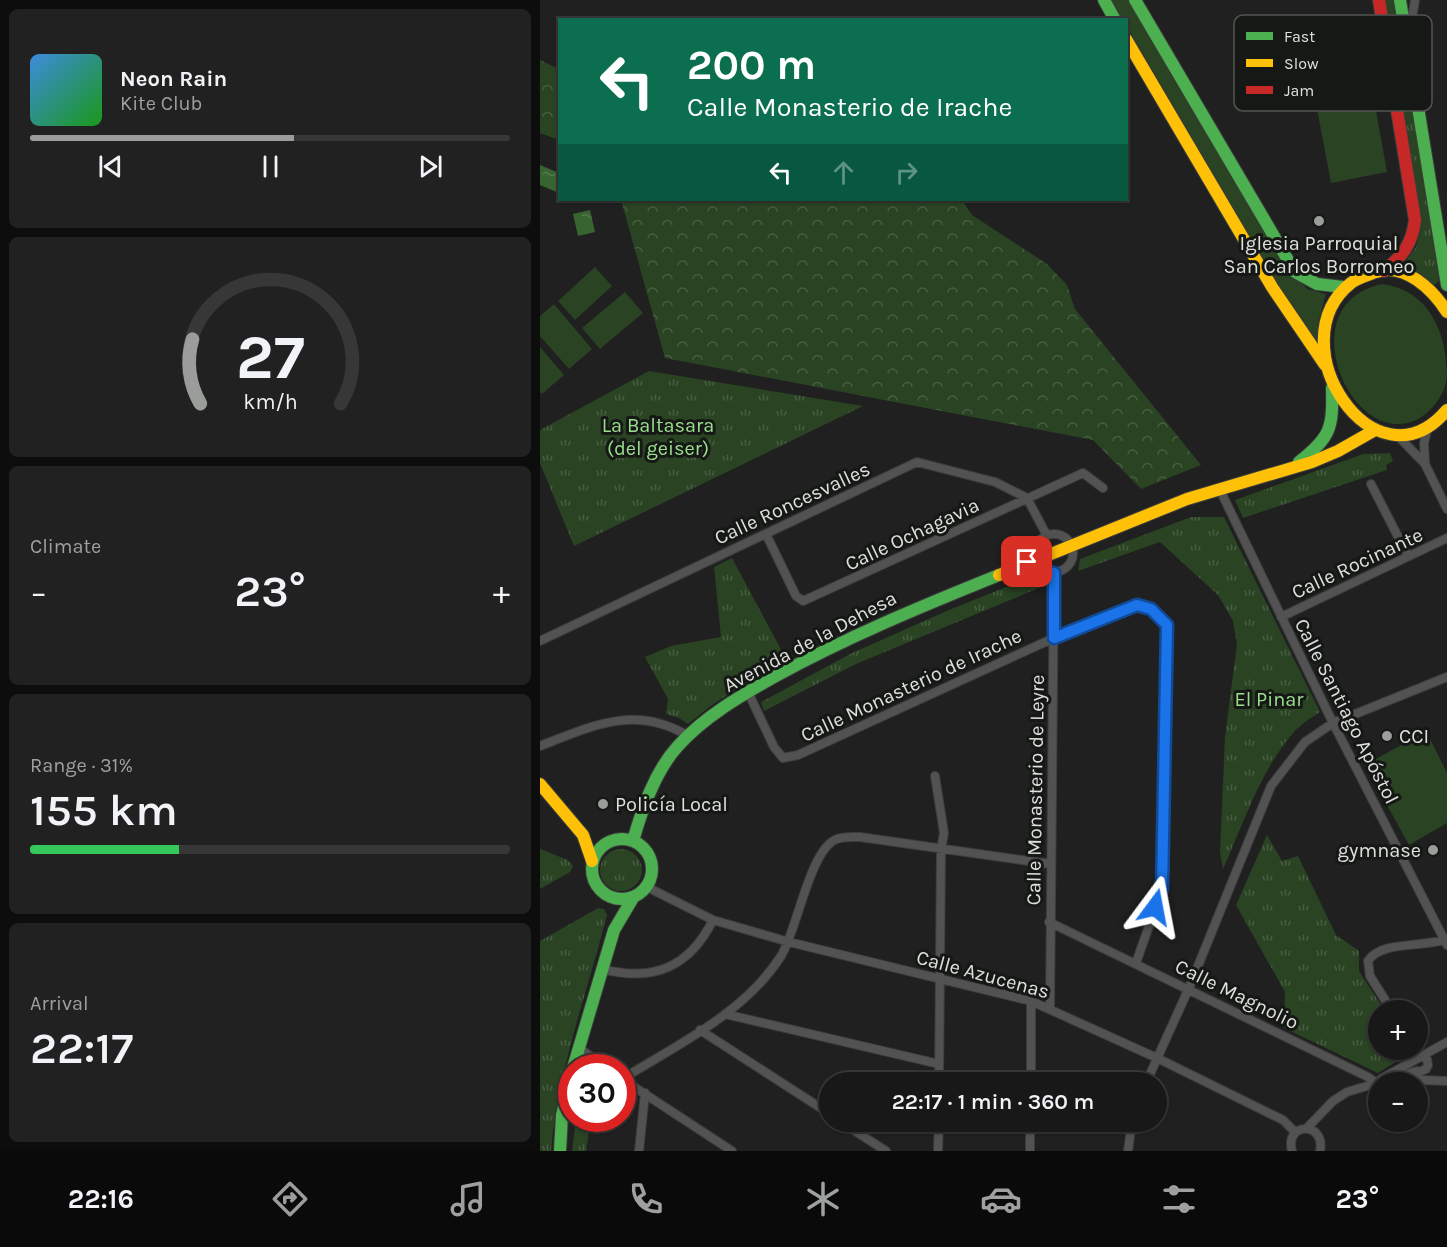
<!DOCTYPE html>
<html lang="en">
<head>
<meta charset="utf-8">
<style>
	body { margin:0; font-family:Karla,sans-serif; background:#202120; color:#f1f3f6; height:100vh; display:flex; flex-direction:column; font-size:22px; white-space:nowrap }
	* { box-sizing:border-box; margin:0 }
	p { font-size:20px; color:#9ea0a1 }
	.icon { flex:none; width:33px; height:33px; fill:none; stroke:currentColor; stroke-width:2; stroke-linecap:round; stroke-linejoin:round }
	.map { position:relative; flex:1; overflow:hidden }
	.drawer { display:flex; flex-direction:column; gap:9px; padding:9px; background:#0d0d0d; width:540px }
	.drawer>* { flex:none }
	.top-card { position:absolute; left:18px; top:18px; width:570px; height:183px; border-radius:0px; box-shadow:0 2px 4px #0004,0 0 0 2px #363736; background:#0b6e4f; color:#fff; overflow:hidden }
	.fabs { position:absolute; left:828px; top:1000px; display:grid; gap:12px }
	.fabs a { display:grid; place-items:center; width:60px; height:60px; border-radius:50%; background:#171817; box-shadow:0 2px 4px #0004,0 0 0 2px #363736; font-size:30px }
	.speed { position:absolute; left:18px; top:1054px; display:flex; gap:12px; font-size:30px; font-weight:700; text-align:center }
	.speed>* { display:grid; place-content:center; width:78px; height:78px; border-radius:50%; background:#171817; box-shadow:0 2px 4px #0004,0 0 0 2px #363736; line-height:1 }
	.speed .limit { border:9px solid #d22; background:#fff; color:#111 }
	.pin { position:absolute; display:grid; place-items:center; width:51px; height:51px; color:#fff; margin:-26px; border-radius:12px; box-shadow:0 3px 9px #0006 }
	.me { position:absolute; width:66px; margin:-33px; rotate:13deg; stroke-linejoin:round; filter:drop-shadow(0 0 4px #0008) }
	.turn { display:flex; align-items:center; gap:21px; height:126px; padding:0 30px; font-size:27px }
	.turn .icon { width:78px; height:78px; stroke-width:2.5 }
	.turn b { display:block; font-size:42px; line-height:51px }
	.lanes { display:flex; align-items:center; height:57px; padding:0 30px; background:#0003; justify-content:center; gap:30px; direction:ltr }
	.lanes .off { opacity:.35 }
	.big { font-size:45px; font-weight:600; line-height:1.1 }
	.drawer .tile { flex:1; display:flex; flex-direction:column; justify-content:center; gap:9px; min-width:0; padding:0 21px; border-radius:9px; background:#202120 }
	.drawer .dial { align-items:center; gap:0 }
	.dial svg { height:156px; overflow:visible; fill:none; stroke:#363736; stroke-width:7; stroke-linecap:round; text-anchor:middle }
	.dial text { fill:#f1f3f6; stroke:none }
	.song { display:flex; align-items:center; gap:18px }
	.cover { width:72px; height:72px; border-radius:9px; background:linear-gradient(135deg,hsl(210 70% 55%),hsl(120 70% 35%)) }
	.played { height:6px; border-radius:3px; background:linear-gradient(90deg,#9b9d9a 55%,#363736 55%) }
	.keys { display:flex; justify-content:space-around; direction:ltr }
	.heat { display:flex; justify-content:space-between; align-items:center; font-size:33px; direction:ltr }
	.charge { height:9px; border-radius:4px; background:linear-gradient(90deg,#34c759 31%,#363736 0) }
	.trip { position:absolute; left:279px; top:1072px; width:348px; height:60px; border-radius:30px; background:#171817; box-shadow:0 2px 4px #0004,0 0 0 2px #363736; font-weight:600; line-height:60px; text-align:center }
	.tab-bar { display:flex; height:96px; justify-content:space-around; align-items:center; background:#090a09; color:#9ea0a1 }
	.tab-bar .icon { width:42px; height:42px }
	.tab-bar .on { color:#9b9d9a }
	.tab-bar b { font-size:27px; color:#f1f3f6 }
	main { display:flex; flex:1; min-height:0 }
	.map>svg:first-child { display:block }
	.grass { fill:url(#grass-tufts) }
	.forest { fill:url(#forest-crowns) }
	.garden { fill:#294323 }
	.water { fill:url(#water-ripples) }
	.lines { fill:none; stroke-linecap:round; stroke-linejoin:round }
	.street-casing { stroke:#3c3d3b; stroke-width:10 }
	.fast-casing { stroke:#3c3d3b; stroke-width:14 }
	.slow-casing { stroke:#3c3d3b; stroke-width:14 }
	.jam-casing { stroke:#3c3d3b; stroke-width:14 }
	.street { stroke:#515251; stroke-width:8 }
	.fast { stroke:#4caf50; stroke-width:12 }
	.slow { stroke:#ffc107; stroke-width:12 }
	.jam { stroke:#c62828; stroke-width:12 }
	.route-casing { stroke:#114b97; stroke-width:15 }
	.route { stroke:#1a73e8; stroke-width:10 }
	.poi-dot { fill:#9b9d9a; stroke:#151815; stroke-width:2 }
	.labels { text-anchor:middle; stroke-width:6; stroke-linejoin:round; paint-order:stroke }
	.poi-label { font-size:20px; fill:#dee0dd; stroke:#151815; text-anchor:start }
	.park-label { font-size:20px; fill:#9adf8d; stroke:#151815 }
	.street-label { font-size:20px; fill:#dee0dd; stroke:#151815 }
	.key { fill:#151815; stroke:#515451; stroke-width:1.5 }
	.key-label { font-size:16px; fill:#dee0dd }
</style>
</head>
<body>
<main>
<section class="drawer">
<div class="tile">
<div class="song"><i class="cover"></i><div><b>Neon Rain</b><p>Kite Club</p></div></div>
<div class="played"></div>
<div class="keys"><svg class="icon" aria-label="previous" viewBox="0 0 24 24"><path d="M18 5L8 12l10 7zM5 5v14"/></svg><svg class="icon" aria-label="pause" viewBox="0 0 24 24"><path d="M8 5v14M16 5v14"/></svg><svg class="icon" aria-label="next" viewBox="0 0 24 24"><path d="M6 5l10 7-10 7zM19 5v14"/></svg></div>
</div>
<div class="tile dial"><svg viewBox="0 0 100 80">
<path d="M14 69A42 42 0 1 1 86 69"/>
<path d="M14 69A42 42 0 0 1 10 36" stroke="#9b9d9a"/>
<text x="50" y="56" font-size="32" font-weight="700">27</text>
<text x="50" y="72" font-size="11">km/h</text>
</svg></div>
<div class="tile"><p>Climate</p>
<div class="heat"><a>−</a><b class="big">23°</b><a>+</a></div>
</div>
<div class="tile"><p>Range · 31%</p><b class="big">155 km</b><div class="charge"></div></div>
<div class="tile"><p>Arrival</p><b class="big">22:17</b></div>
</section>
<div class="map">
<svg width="907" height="1151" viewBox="0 0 907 1151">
	<defs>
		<pattern id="grass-tufts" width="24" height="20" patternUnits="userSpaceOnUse" patternTransform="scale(1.5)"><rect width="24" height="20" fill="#294323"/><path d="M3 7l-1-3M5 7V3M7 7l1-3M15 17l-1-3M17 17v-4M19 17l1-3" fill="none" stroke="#485e42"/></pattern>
		<pattern id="forest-crowns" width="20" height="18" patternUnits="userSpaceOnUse" patternTransform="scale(1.5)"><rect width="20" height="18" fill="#294323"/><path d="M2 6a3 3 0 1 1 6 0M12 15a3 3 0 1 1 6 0" fill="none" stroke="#485e42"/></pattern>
		<pattern id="water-ripples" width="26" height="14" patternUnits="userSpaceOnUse" patternTransform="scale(1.5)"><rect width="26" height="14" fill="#386430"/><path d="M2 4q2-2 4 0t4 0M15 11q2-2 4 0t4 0" fill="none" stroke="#547a4e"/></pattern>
	</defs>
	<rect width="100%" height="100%" fill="#1f201f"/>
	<!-- grass -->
	<path class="grass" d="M844,0h12l46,278 -9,8 -27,-18v-7l10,-14 5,-22z
		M109,371l214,35 -289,140 -34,-83v-33z
		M850,453l3,8 -7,4 1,5 -144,48 -8,-18 128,-46z
		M651,517h33l96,195c-9,6 -19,12 -26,20 -34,39 -50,90 -71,137l-3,-17 5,-115 12,-93 -4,-23 -15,-26 -58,-53 -82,29 2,-12z
		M192,558l53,99 -73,48 -24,19 -9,-6 -13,-4 2,-15 -23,-42 26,-11 50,-9 -7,-70z
		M496,575l10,10 -190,79 -92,47 -3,-9 91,-49 97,-43z
		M727,835l15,26 16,-5 38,79 23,16v20l26,40h-7v39h32l1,2 -33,21 -94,-45 1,-36 -49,-87z
		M0,849l28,11 5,6 -3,6 -30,17z
		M60 870a21 21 0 1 1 42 0a21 21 0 1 1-42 0Z
		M58,908l6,1 3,6c-20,79 -49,154 -56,236h-11v-210z
		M36,1119h15l-5,32h-14z"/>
	<!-- forest -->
	<path class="forest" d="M0,60l19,9v71l-19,-7z
		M81,200h341l10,15 75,49 20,21 8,24 126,156 -60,24 -48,-49 -428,-82z"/>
	<!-- garden -->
	<path class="garden" d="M571,0h20l166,280 11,9 18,5 -7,26 -2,31 -190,-324 -1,-7 -4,-1z
		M831,83l16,89 -56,11 -17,-90z
		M55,267l17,19 -37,34 -17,-19z
		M842,284c47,6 65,48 65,93 -2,17 -13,32 -27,41 -67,38 -134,-114 -38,-134z
		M85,292l18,21 -43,36 -18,-21z
		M14,304l38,45 -23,20 -29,-33v-20z
		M0,347l24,28 -22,19 -2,-2z
		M886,731l21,42v50l-38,22 -44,-80z"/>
	<!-- water -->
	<path class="water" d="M0,165l19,8v20l-19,-8z
		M50,210l5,22 -17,4 -5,-22z"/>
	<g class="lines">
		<!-- street casing -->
		<g class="street-casing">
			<path id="street" d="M843,27c11,4 24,-1 29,-12 2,-4 2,-11 3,-15
				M858,436l27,28 22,45
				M885,463l-1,-20 3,-13
				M831,484l37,72
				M680,490l113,233 114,222
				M495 553a19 19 0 1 1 38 0a19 19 0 1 1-38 0Z
				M226,534l30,62 7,5 280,-128 20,15
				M741,617l166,-79
				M0,641l377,-179 78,20 32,16 19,36
				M208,692l26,55 9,11 15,-3 256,-117 83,-33 14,4 16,16 -5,264 -26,74
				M0,746c52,-20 95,-42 148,-10
				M395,776l9,57 -3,17 -2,233
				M107,887l66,33 76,22 242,59 126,57 126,62 12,12
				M509,922l319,155 7,5
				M62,969c51,13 87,-1 111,-49
				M510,1008l4,-435
				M852,1011l-22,-35 -2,-15c13,-21 57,-13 79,-22
				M185,1014l214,50
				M160,1030l130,84
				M39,1048l28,20
				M879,1072l7,-3 2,-4 -1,-6 -7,-3
				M82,1079c55,-34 123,-66 159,-123 16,-25 29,-108 56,-117 7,-3 17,-2 23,-2l190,27
				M82,1079l110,72
				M841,1079l66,-37
				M857,1079l50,2
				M491,1083v-82
				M606,1083l43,-95 82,-202 34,-44 28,-19 114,-46
				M301,1122l45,29
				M767,1128l26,-27 14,-9 70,-21
				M99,1151l6,-58
				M398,1151l1,-29
				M490,1151v-29
				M588,1151l4,-29
				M752,1151c-8,-29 34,-30 28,0"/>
		</g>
		<!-- fast casing -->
		<g class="fast-casing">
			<path id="fast" d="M564,0l11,20
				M595,0l160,272 22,12 26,3
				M860,0l4,24
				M867,40l40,245
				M759,462c32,-25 34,-34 33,-74
				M52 869a30 30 0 1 1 60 0a30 30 0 1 1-60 0Z
				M93,841c9,-32 22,-70 45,-95 26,-29 62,-50 96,-69 73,-40 148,-71 225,-102
				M33,1068l41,-138 19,-32
				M20,1151l2,-36 10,-40"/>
		</g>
		<!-- slow casing -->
		<g class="slow-casing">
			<path id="slow" d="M586,39l146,248 53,78
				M907,312c-14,-22 -42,-50 -71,-40 -8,3 -19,6 -25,11 -76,60 24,212 96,127
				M459,575l188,-76 125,-37 26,-11 37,-21
				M0,784l43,51 9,26"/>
		</g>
		<!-- jam casing -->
		<g class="jam-casing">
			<path id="jam" d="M839,0l36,220c-3,24 -12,36 -31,51"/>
		</g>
		<!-- street -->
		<use href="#street" class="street"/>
		<!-- fast -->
		<use href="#fast" class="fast"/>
		<!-- slow -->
		<use href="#slow" class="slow"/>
		<!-- jam -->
		<use href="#jam" class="jam"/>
	</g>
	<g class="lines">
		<!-- route casing -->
		<g class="route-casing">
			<path id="route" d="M487,562l7,-3 8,11 12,3v65l83,-33 14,4 16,16 -5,264 -7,18"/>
		</g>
		<!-- route -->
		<use href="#route" class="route"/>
	</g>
	<!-- markers -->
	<g class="poi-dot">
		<circle cx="779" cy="221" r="6"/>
		<circle cx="847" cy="736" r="6"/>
		<circle cx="63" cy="804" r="6"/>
		<circle cx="893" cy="850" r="6"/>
	</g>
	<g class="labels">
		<!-- poi labels -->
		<g class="poi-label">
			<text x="779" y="250" text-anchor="middle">Iglesia Parroquial<tspan x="779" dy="23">San Carlos Borromeo</tspan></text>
			<text x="859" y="743">CCI</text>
			<text x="75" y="811">Policía Local</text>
			<text x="881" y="857" text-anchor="end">gymnase</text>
		</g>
		<!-- park labels -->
		<g class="park-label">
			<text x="118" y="432">La Baltasara<tspan x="118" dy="23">(del geiser)</tspan></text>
			<text x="729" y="706">El Pinar</text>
		</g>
		<!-- street labels -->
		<g class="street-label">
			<text transform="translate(252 503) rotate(-25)" y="7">Calle Roncesvalles</text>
			<text transform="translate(372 534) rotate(-25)" y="7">Calle Ochagavia</text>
			<text transform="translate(817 563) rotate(-25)" y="7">Calle Rocinante</text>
			<text transform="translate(270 641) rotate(-28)" y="7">Avenida de la Dehesa</text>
			<text transform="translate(371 685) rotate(-25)" y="7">Calle Monasterio de Irache</text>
			<text transform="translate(807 711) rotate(63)" y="7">Calle Santiago Apóstol</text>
			<text transform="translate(495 790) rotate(-89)" y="7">Calle Monasterio de Leyre</text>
			<text transform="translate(443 974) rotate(15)" y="7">Calle Azucenas</text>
			<text transform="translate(697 994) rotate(26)" y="7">Calle Magnolio</text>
		</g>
	</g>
	<!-- legend -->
	<rect x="694" y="15" width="198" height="96" rx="9" class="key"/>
	<rect x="706" y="32" width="27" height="8" fill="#4caf50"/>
	<rect x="706" y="59" width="27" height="8" fill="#ffc107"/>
	<rect x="706" y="86" width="27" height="8" fill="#c62828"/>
	<g class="key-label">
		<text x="744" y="42">Fast</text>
		<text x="744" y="69">Slow</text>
		<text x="744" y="96">Jam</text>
	</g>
</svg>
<div class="fabs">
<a>+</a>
<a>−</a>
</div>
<div class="speed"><div class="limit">30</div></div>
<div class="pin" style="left:487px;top:562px;background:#d93025"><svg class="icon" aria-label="arrive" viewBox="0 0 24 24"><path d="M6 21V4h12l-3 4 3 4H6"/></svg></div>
<svg class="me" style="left:615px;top:907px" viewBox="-20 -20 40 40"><path d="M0-17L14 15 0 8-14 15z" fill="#1a73e8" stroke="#fff" stroke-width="4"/></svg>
<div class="trip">22:17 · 1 min · 360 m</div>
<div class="top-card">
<div class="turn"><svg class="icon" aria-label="left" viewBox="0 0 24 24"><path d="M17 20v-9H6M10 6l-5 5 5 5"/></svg><div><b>200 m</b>Calle Monasterio de Irache</div></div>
<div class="lanes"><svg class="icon" aria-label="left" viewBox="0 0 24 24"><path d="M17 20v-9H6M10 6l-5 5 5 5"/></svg><svg class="icon off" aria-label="ahead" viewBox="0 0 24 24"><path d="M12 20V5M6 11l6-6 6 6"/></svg><svg class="icon off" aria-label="right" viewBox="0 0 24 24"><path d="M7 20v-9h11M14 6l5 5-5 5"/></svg></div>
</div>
</div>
</main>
<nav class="tab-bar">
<b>22:16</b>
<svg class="icon on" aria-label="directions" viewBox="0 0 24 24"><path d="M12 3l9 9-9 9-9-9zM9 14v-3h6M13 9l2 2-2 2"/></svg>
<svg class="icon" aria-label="music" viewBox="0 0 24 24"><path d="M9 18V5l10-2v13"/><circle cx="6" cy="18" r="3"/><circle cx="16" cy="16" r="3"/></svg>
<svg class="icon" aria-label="phone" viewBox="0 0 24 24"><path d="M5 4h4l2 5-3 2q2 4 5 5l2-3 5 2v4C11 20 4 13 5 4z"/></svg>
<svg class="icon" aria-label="climate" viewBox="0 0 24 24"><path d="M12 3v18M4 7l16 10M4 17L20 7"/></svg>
<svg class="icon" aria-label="car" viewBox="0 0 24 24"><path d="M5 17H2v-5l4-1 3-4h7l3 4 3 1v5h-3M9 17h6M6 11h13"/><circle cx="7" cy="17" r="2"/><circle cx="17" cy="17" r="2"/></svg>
<svg class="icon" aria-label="filters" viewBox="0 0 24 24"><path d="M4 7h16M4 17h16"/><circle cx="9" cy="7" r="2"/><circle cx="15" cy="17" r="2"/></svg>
<b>23°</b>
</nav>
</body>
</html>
